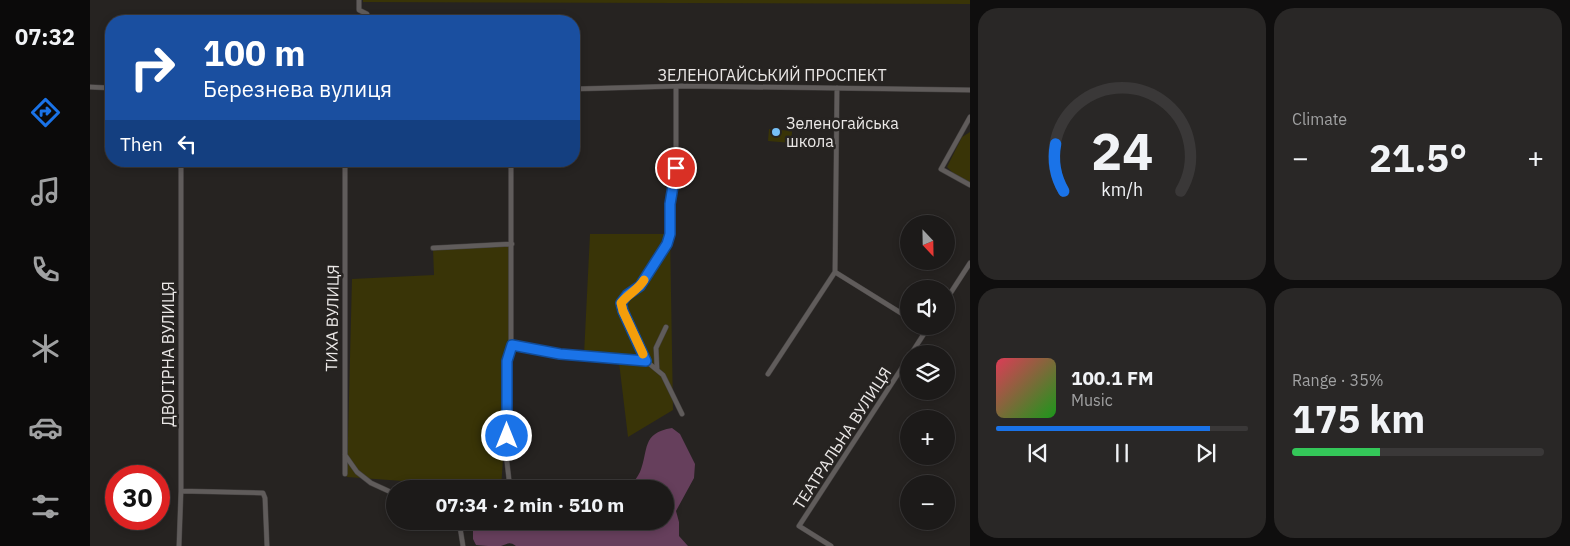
<!DOCTYPE html>
<html lang="en">
<head>
<meta charset="utf-8">
<style>
	body { margin:0; font-family:"IBM Plex Sans",sans-serif; background:#292726; color:#f1f3f6; height:100vh; display:flex; flex-direction:column; font-size:19px; white-space:nowrap }
	* { box-sizing:border-box; margin:0 }
	p { font-size:16px; color:#a0a1a2 }
	.icon { flex:none; width:28px; height:28px; fill:none; stroke:currentColor; stroke-width:2; stroke-linecap:round; stroke-linejoin:round }
	.map { position:relative; flex:1; overflow:hidden }
	.details { display:flex; flex-direction:column; gap:8px; padding:8px; background:#0f0e0e; width:600px }
	.details>* { flex:none }
	.hud { position:absolute; left:15px; top:15px; width:475px; height:152px; border-radius:20px; box-shadow:0 2px 8px #0003,0 0 0 1px #3a3838; background:#1a4fa0; color:#fff; overflow:hidden }
	.needle { width:32px; rotate:158deg }
	.buttons { position:absolute; left:810px; top:215px; display:grid; gap:10px }
	.buttons a { display:grid; place-items:center; width:55px; height:55px; border-radius:50%; background:#1c1a19; box-shadow:0 2px 8px #0003,0 0 0 1px #3a3838; font-size:25px }
	.speed { position:absolute; left:15px; top:465px; display:flex; gap:10px; font-size:25px; font-weight:700; text-align:center }
	.speed>* { display:grid; place-content:center; width:65px; height:65px; border-radius:50%; background:#1c1a19; box-shadow:0 2px 8px #0003,0 0 0 1px #3a3838; line-height:1 }
	.speed .limit { border:8px solid #d22; background:#fff; color:#111 }
	.pin { position:absolute; display:grid; place-items:center; width:42px; height:42px; color:#fff; margin:-21px; border:2px solid #fff; border-radius:50%; box-shadow:0 1px 5px #0007 }
	.me { position:absolute; width:55px; margin:-28px; rotate:0deg; stroke-linejoin:round; filter:drop-shadow(0 0 4px #0008) }
	.turn { display:flex; align-items:center; gap:18px; height:105px; padding:0 15px; font-size:22px }
	.turn .icon { width:65px; height:65px; stroke-width:2.5 }
	.turn b { display:block; font-size:35px; line-height:42px }
	.then { display:flex; align-items:center; height:48px; padding:0 15px; background:#0003; gap:10px; font-size:19px }
	.big { font-size:38px; font-weight:800; line-height:1.1 }
	.details .widget { flex:1; display:flex; flex-direction:column; justify-content:center; gap:8px; min-width:0; padding:0 18px; border-radius:20px; background:#292726 }
	.details .dial { align-items:center; gap:0 }
	.dial svg { height:130px; overflow:visible; fill:none; stroke:#3a3838; stroke-width:7; stroke-linecap:round; text-anchor:middle }
	.dial text { fill:#f1f3f6; stroke:none }
	.song { display:flex; align-items:center; gap:15px }
	.cover { width:60px; height:60px; border-radius:8px; background:linear-gradient(135deg,hsl(350 70% 55%),hsl(120 70% 35%)) }
	.played { height:5px; border-radius:2px; background:linear-gradient(90deg,#1a73e8 85%,#3a3838 85%) }
	.keys { display:flex; justify-content:space-around; direction:ltr }
	.heat { display:flex; justify-content:space-between; align-items:center; font-size:28px; direction:ltr }
	.charge { height:8px; border-radius:4px; background:linear-gradient(90deg,#34c759 35%,#3a3838 0) }
	.details .tiles { flex:1; display:grid; gap:8px; grid-template-columns:repeat(2,1fr) }
	.trip { position:absolute; left:296px; top:480px; width:288px; height:50px; border-radius:25px; background:#1c1a19; box-shadow:0 2px 8px #0003,0 0 0 1px #3a3838; font-weight:800; line-height:50px; text-align:center }
	main { display:flex; flex:1; min-height:0 }
	.dock { display:flex; flex-direction:column; width:90px; justify-content:space-around; align-items:center; background:#0b0a0a; color:#a0a1a2 }
	.dock .icon { width:35px; height:35px }
	.dock .selected { color:#1a73e8 }
	.dock b { font-size:22px; color:#f1f3f6 }
	.map>svg:first-child { display:block }
	.green { fill:#393407 }
	.water { fill:#663f5c }
	.lines { fill:none; stroke-linecap:round; stroke-linejoin:round }
	.street-casing { stroke:#444140; stroke-width:5.5 }
	.street { stroke:#605c5b; stroke-width:4.5 }
	.route-casing { stroke:#114b97; stroke-width:12 }
	.route { stroke:#1a73e8; stroke-width:9 }
	.slow { stroke:#f59e0b; stroke-width:9 }
	.poi-dot { fill:#77c0f7; stroke:#262321; stroke-width:2 }
	.labels { text-anchor:middle; stroke-width:5; stroke-linejoin:round; paint-order:stroke }
	.street-label { font-size:16px; fill:#ebe8e7; stroke:#262321 }
	.poi-label { font-size:16px; fill:#ebe8e7; stroke:#262321; text-anchor:start }
</style>
</head>
<body>
<main>
<nav class="dock">
<b>07:32</b>
<svg class="icon selected" aria-label="directions" viewBox="0 0 24 24"><path d="M12 3l9 9-9 9-9-9zM9 14v-3h6M13 9l2 2-2 2"/></svg>
<svg class="icon" aria-label="music" viewBox="0 0 24 24"><path d="M9 18V5l10-2v13"/><circle cx="6" cy="18" r="3"/><circle cx="16" cy="16" r="3"/></svg>
<svg class="icon" aria-label="phone" viewBox="0 0 24 24"><path d="M5 4h4l2 5-3 2q2 4 5 5l2-3 5 2v4C11 20 4 13 5 4z"/></svg>
<svg class="icon" aria-label="climate" viewBox="0 0 24 24"><path d="M12 3v18M4 7l16 10M4 17L20 7"/></svg>
<svg class="icon" aria-label="car" viewBox="0 0 24 24"><path d="M5 17H2v-5l4-1 3-4h7l3 4 3 1v5h-3M9 17h6M6 11h13"/><circle cx="7" cy="17" r="2"/><circle cx="17" cy="17" r="2"/></svg>
<svg class="icon" aria-label="filters" viewBox="0 0 24 24"><path d="M4 7h16M4 17h16"/><circle cx="9" cy="7" r="2"/><circle cx="15" cy="17" r="2"/></svg>
</nav>
<div class="map">
<svg width="880" height="546" viewBox="0 0 880 546">
	<rect width="100%" height="100%" fill="#262321"/>
	<!-- green -->
	<path class="green" d="M273,0h607v4l-607,-2z
		M679,129l23,2 -1,12 -23,-2z
		M880,132v50l-17,-9 -6,-6 15,-30z
		M500,234h80l3,176 -45,27 -10,-83 -34,1z
		M422,244l-1,101 -10,143 -154,-11 5,-198 82,-4 -1,-27z"/>
	<!-- water -->
	<path class="water" d="M582,428l8,6 15,30 -1,14 -18,33 3,11v14l9,10h-172c-7,-5 -8,-2 -15,0 -7,0 -19,0 -25,-1l-3,-6v-18h192v-32h-37c4,-5 9,-11 12,-17 9,-22 1,-39 32,-44z"/>
	<g class="lines">
		<!-- street casing -->
		<g class="street-casing">
			<path id="street" d="M269,0v10l8,4 2,7
				M0,87l21,1
				M484,89l108,-3 288,4
				M880,117l-29,52 29,16
				M586,152v-66
				M421,161v184l49,9 86,7
				M586,168l-6,36v30l-3,10 -27,42 -13,9 -6,8 2,8 23,50 17,14 19,39
				M343,248l79,-4
				M745,272l74,46
				M856,300l24,-37
				M821,354l18,-28
				M567,369l-1,-21 10,-21
				M678,374l67,-102 2,-184
				M255,455l12,17 14,11 24,11
				M255,474v-313
				M415,489l5,-1 -4,-34 1,-93 4,-16
				M91,491l82,2 2,5 2,48
				M369,521l4,25
				M89,546l2,-55v-330
				M741,546l-32,-20 110,-169"/>
		</g>
		<!-- street -->
		<use href="#street" class="street"/>
	</g>
	<g class="lines">
		<!-- route casing -->
		<g class="route-casing">
			<path id="route" d="M417,436v-75l5,-16 48,9 86,7 -23,-50 -2,-8 6,-8 13,-9 27,-42 3,-10v-30l6,-36"/>
		</g>
		<!-- route -->
		<use href="#route" class="route"/>
		<!-- slow -->
		<path class="slow" d="M553,354l-20,-43 -2,-8c7,-9 17,-13 23,-23"/>
	</g>
	<!-- markers -->
	<circle class="poi-dot" cx="686" cy="132" r="5"/>
	<g class="labels">
		<!-- street labels -->
		<g class="street-label">
			<text x="682" y="81">ЗЕЛЕНОГАЙСЬКИЙ ПРОСПЕКТ</text>
			<text transform="translate(242 318) rotate(-89)" y="6">ТИХА ВУЛИЦЯ</text>
			<text transform="translate(78 354) rotate(-90)" y="6">ДВОГІРНА ВУЛИЦЯ</text>
			<text transform="translate(752 438) rotate(-57)" y="6">ТЕАТРАЛЬНА ВУЛИЦЯ</text>
		</g>
		<!-- poi labels -->
		<g class="poi-label">
			<text x="696" y="129">Зеленогайська<tspan x="696" dy="18">школа</tspan></text>
		</g>
	</g>
</svg>
<div class="buttons">
<a><svg class="needle" viewBox="-14 -14 28 28"><path d="M0-13l5 13h-10z" fill="#e53935"/><path d="M0 13l5-13h-10z" fill="#a0a1a2"/></svg></a>
<a><svg class="icon" aria-label="sound" viewBox="0 0 24 24"><path d="M4 9h4l5-4v14l-5-4H4zM17 9q2 3 0 6"/></svg></a>
<a><svg class="icon" aria-label="layers" viewBox="0 0 24 24"><path d="M12 4l9 5-9 5-9-5zM3 14l9 5 9-5"/></svg></a>
<a>+</a>
<a>−</a>
</div>
<div class="speed"><div class="limit">30</div></div>
<div class="pin" style="left:586px;top:168px;background:#d93025"><svg class="icon" aria-label="arrive" viewBox="0 0 24 24"><path d="M6 21V4h12l-3 4 3 4H6"/></svg></div>
<svg class="me" style="left:417px;top:436px" viewBox="-20 -20 40 40"><circle r="17" fill="#1a73e8" stroke="#fff" stroke-width="3"/><path d="M0-11L8 9 0 5-8 9z" fill="#fff"/></svg>
<div class="trip">07:34 · 2 min · 510 m</div>
<div class="hud">
<div class="turn"><svg class="icon" aria-label="right" viewBox="0 0 24 24"><path d="M7 20v-9h11M14 6l5 5-5 5"/></svg><div><b>100 m</b>Березнева вулиця</div></div>
<div class="then">Then<svg class="icon" aria-label="left" viewBox="0 0 24 24"><path d="M17 20v-9H6M10 6l-5 5 5 5"/></svg></div>
</div>
</div>
<section class="details">
<div class="tiles">
<div class="widget dial"><svg viewBox="0 0 100 80">
<path d="M14 69A42 42 0 1 1 86 69"/>
<path d="M14 69A42 42 0 0 1 9 40" stroke="#1a73e8"/>
<text x="50" y="56" font-size="32" font-weight="700">24</text>
<text x="50" y="72" font-size="11">km/h</text>
</svg></div>
<div class="widget"><p>Climate</p>
<div class="heat"><a>−</a><b class="big">21.5°</b><a>+</a></div>
</div>
<div class="widget">
<div class="song"><i class="cover"></i><div><b>100.1 FM</b><p>Music</p></div></div>
<div class="played"></div>
<div class="keys"><svg class="icon" aria-label="previous" viewBox="0 0 24 24"><path d="M18 5L8 12l10 7zM5 5v14"/></svg><svg class="icon" aria-label="pause" viewBox="0 0 24 24"><path d="M8 5v14M16 5v14"/></svg><svg class="icon" aria-label="next" viewBox="0 0 24 24"><path d="M6 5l10 7-10 7zM19 5v14"/></svg></div>
</div>
<div class="widget"><p>Range · 35%</p><b class="big">175 km</b><div class="charge"></div></div>
</div>
</section>
</main>
</body>
</html>
